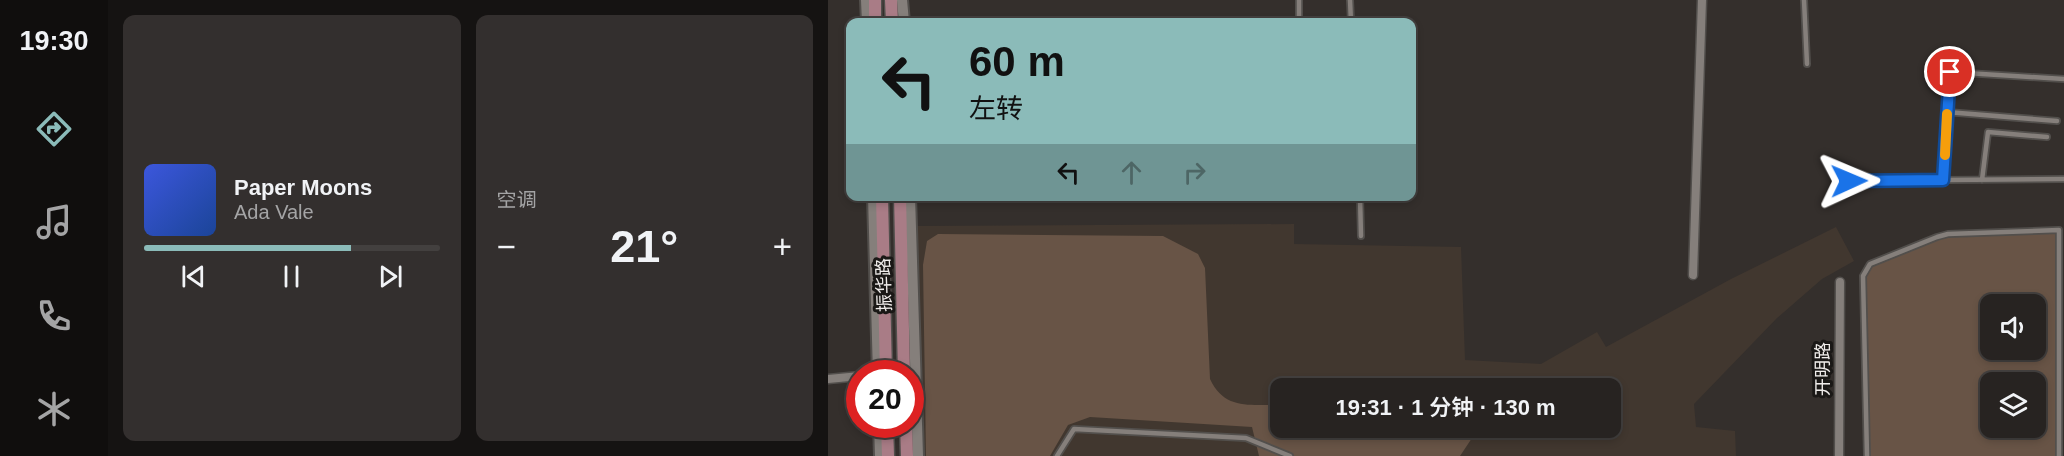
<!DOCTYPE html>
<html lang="zh">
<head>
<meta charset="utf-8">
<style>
	body { margin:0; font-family:Helvetica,"Noto Sans SC",sans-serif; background:#332f2e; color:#f1f3f6; height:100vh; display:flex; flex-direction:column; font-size:22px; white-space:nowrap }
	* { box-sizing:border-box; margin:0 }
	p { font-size:20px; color:#a4a4a5 }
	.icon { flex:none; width:33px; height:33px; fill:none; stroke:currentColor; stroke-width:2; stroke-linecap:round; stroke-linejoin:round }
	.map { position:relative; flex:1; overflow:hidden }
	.side { display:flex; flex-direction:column; gap:15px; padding:15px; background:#151312; width:720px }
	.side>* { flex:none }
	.banner { position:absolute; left:18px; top:18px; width:570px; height:183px; border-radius:12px; box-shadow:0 3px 9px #0003,0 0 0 2px #43403f; background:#8bbbb9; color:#111; overflow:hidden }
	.tools { position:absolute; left:1152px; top:294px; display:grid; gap:12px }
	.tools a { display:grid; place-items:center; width:66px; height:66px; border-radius:12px; background:#272321; box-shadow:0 3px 9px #0003,0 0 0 2px #43403f; font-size:30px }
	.speed { position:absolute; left:18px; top:360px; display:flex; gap:12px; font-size:30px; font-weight:700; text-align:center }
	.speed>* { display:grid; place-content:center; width:78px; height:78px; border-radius:50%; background:#272321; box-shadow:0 3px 9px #0003,0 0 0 2px #43403f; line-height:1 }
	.speed .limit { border:9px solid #d22; background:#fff; color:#111 }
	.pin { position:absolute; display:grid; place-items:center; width:51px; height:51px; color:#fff; margin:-26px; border:3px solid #fff; border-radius:50%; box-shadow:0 2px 6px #0007 }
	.me { position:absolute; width:66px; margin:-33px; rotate:89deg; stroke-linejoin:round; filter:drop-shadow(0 0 4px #0008) }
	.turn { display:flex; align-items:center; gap:21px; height:126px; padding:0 24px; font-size:27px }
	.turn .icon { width:78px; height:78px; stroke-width:2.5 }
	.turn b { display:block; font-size:42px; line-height:51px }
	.lanes { display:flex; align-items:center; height:57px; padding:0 24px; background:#0003; justify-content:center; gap:30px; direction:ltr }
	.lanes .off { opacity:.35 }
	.big { font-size:45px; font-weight:600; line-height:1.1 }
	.side .widget { flex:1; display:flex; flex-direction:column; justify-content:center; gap:9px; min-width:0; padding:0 21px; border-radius:12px; background:#332f2e }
	.song { display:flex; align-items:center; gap:18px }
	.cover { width:72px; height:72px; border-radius:9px; background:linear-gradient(135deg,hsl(230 70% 55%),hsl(220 70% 35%)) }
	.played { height:6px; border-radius:3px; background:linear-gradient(90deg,#8bbbb9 70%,#43403f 70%) }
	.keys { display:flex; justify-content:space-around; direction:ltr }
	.heat { display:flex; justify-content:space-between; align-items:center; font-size:33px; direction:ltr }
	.side .tiles { flex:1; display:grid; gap:15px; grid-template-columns:repeat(2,1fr) }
	.trip { position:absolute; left:442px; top:378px; width:351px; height:60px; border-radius:12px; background:#272321; box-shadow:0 3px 9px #0003,0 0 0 2px #43403f; font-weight:600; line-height:60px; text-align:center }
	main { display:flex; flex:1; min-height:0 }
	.menu { display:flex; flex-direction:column; width:108px; justify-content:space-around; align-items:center; background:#100e0d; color:#a4a4a5 }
	.menu .icon { width:42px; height:42px }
	.menu .current { color:#8bbbb9 }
	.menu b { font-size:27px; color:#f1f3f6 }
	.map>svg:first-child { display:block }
	.built { fill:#41372f; fill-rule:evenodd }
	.green { fill:#685446; fill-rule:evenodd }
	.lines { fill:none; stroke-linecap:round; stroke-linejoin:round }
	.service-casing { stroke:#524f4c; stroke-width:8 }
	.minor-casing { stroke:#524f4c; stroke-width:11 }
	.tertiary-casing { stroke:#524f4c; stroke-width:14 }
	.secondary-casing { stroke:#524f4c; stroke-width:15 }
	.service { stroke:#857f7b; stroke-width:4.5 }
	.minor { stroke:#857f7b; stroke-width:8 }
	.tertiary { stroke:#857f7b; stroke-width:10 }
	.secondary { stroke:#a97c86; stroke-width:12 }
	.route-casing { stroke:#114b97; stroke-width:15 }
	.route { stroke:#1a73e8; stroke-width:10 }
	.slow { stroke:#f59e0b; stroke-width:10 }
	.labels { text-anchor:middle; stroke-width:6; stroke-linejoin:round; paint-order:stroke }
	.street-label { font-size:18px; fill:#f0edeb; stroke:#1a1816 }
</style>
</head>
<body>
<main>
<nav class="menu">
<b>19:30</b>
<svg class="icon current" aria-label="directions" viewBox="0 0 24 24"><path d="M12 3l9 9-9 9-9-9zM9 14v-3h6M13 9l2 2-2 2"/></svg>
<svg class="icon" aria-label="music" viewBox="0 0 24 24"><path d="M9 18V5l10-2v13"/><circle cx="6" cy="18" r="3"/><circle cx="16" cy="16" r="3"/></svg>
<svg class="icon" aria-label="phone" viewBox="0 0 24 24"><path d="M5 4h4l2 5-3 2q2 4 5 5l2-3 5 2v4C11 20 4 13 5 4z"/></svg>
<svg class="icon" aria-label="climate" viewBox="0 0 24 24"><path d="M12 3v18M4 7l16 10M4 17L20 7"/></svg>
</nav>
<section class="side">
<div class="tiles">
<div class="widget">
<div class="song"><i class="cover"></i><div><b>Paper Moons</b><p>Ada Vale</p></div></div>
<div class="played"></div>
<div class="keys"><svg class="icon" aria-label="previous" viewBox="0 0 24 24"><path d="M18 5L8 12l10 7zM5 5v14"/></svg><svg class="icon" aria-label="pause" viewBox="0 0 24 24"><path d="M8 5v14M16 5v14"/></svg><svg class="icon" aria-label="next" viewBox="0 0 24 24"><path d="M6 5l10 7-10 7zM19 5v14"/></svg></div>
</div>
<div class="widget"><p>空调</p>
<div class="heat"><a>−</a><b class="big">21°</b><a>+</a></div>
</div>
</div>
</section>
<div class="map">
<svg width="1236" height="456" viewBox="0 0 1236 456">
	<rect width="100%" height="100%" fill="#342f2c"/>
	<!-- built -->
	<path class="built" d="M466,224v20l167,3 4,113 76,4 56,-32 9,15 125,-68 105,-52 18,34 -32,18 -45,39 -83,86 2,23 39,4 1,25h-813l-7,-230zM453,388h330v40h-330z"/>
	<!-- green -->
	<path class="green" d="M1231,230v226h-192l-4,-180 7,-12 67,-27zM1162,304h46v46h-46zM1162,382h46v46h-46z
		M110,234l225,2 35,18 7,14 5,111c15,32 41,25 71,26v23h196l1,1 -18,27h-201l-7,-29 -162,-10 -22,8 -18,31h-124l-3,-191 4,-24z"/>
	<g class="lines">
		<!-- service casing -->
		<g class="service-casing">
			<path id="service" d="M471,0v22
				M522,0l1,22
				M976,0l3,64
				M1236,79l-114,-7 -7,108 121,-1
				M1119,112l110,9
				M1154,180l6,-48 59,5
				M1021,181l94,-1
				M532,196l1,40
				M229,456l17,-27 172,9 44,18
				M1039,456l-4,-180 7,-12 67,-27 11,-3 111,-4v226"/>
		</g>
		<!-- minor casing -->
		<g class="minor-casing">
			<path id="minor" d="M865,275l9,-275
				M0,379l32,-3
				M1011,456l1,-174"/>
		</g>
		<!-- tertiary casing -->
		<g class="tertiary-casing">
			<path id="tertiary" d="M38,0l1,22
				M74,0l2,22
				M45,196l5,178
				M82,196l8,260
				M51,424l1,32"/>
		</g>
		<!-- secondary casing -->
		<g class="secondary-casing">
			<path id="secondary" d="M47,0v22
				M63,0l1,22
				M54,196l4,178
				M72,196l4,178
				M59,424l1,32
				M78,424l1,32"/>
		</g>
		<!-- service -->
		<use href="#service" class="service"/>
		<!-- minor -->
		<use href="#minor" class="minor"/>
		<!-- tertiary -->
		<use href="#tertiary" class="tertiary"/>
		<!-- secondary -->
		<use href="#secondary" class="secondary"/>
	</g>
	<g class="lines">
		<!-- route casing -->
		<g class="route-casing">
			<path id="route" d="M1021,181l94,-1 7,-108"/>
		</g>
		<!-- route -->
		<use href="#route" class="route"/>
		<!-- slow -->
		<path class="slow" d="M1117,155l2,-41"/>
	</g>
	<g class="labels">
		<!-- street labels -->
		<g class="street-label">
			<text transform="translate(56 285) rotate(-92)" y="6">振华路</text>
			<text transform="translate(995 369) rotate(-90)" y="6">开明路</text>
		</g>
	</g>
</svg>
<div class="tools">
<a><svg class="icon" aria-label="sound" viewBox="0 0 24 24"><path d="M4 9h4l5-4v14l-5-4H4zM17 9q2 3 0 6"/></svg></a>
<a><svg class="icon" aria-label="layers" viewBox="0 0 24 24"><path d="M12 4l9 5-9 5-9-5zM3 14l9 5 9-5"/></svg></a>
</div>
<div class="speed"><div class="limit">20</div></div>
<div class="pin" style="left:1122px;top:72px;background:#d93025"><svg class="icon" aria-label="arrive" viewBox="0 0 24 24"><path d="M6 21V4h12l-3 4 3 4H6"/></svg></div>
<svg class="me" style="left:1021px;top:181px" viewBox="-20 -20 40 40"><path d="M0-17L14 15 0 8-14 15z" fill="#1a73e8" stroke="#fff" stroke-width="4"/></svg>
<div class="trip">19:31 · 1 分钟 · 130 m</div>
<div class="banner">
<div class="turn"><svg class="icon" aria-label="left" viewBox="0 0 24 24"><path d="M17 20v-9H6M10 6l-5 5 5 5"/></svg><div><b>60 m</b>左转</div></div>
<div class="lanes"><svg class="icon" aria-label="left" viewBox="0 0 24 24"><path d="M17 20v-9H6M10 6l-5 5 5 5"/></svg><svg class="icon off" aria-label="ahead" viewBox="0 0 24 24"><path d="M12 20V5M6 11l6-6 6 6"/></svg><svg class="icon off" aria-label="right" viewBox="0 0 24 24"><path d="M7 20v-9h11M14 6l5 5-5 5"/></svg></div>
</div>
</div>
</main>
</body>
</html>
